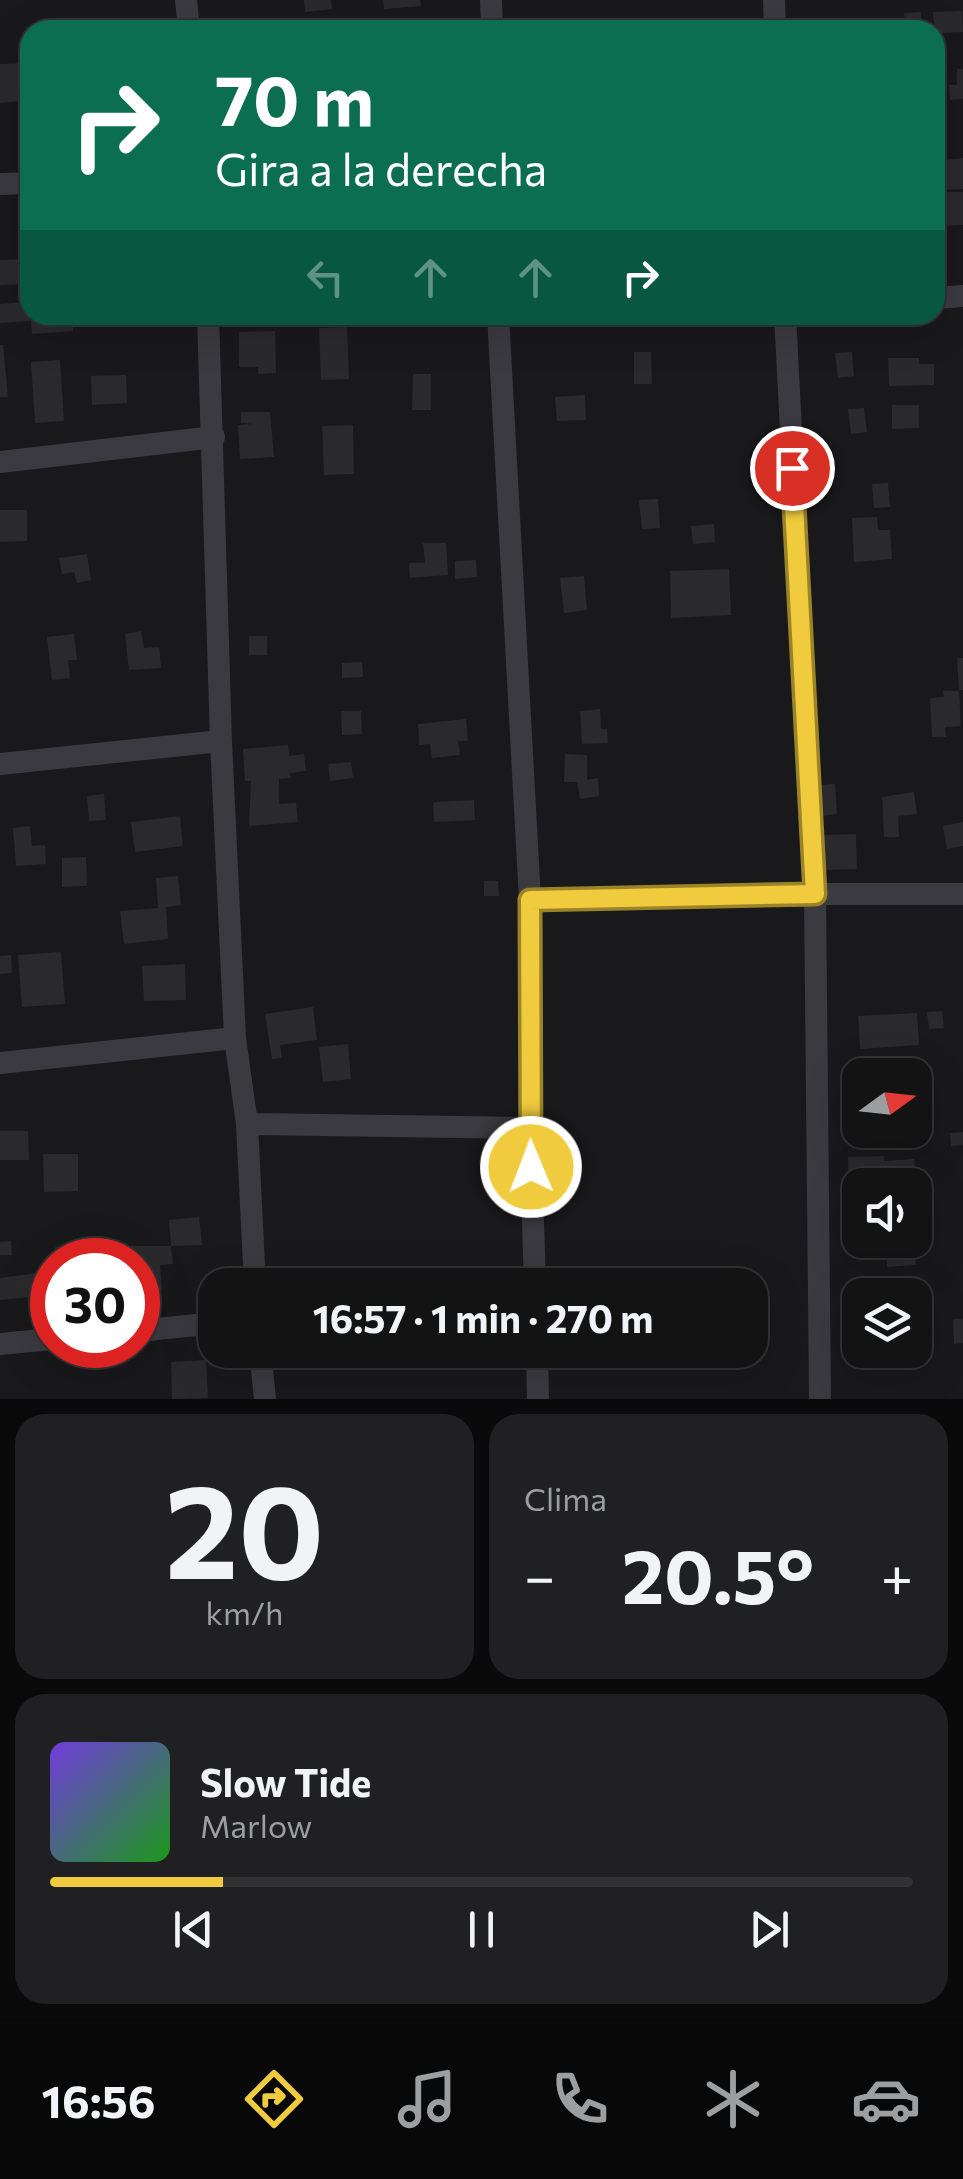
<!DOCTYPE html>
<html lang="es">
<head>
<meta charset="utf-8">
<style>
	body { margin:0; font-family:Commissioner,sans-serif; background:#202022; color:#f1f3f6; height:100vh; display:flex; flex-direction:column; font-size:38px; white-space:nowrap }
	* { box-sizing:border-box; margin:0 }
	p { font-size:32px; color:#9d9ea0 }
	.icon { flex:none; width:55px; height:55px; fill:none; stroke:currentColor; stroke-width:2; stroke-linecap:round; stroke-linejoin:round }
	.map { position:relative; height:1399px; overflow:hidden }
	.side { display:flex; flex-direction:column; gap:15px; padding:15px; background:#0a0a0b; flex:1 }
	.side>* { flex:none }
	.guide { position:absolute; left:20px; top:20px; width:925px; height:305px; border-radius:30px; box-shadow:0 10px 40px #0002,0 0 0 2px #323234; background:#0b6e4f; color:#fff; overflow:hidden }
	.needle { width:65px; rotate:75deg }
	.buttons { position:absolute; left:842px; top:1058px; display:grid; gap:20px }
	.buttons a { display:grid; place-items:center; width:90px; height:90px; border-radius:20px; background:#131314; box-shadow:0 10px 40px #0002,0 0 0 2px #323234; font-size:50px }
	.speed { position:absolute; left:30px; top:1238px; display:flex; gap:20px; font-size:50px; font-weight:700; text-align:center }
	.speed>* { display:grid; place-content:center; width:130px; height:130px; border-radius:50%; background:#131314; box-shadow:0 10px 40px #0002,0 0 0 2px #323234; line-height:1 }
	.speed .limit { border:15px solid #d22; background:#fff; color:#111 }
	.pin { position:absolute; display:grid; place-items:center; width:85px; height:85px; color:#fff; margin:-42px; border:5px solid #fff; border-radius:50%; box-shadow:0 2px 10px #0007 }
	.me { position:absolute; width:110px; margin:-55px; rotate:359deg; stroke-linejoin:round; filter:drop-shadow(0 0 8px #0008) }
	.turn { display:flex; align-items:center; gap:35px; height:210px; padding:0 30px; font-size:45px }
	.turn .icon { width:130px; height:130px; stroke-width:2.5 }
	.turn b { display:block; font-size:70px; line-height:85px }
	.lanes { display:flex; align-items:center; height:95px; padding:0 30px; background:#0003; justify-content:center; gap:50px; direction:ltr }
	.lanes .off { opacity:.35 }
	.big { font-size:75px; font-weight:700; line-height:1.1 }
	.side .tile { flex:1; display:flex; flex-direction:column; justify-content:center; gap:15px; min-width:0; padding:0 35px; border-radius:30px; background:#202022 }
	.side .dial { align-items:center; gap:0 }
	.dial b { font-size:130px; line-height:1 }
	.song { display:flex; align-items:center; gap:30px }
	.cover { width:120px; height:120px; border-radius:15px; background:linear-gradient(135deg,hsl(260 70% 55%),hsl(120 70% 35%)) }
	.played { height:10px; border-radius:5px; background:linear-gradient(90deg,#efcb3d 20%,#323234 20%) }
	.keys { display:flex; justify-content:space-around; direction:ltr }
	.heat { display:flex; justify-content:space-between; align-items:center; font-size:55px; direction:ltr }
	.side .tiles { flex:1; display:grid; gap:15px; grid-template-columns:1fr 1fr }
	.tile:last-child { grid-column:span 2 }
	.trip { position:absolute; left:198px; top:1268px; width:570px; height:100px; border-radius:30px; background:#131314; box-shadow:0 10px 40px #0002,0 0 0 2px #323234; font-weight:700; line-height:100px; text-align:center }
	.dock { display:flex; height:160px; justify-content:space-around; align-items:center; background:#080808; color:#9d9ea0 }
	.dock .icon { width:70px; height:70px }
	.dock .active { color:#efcb3d }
	.dock b { font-size:45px; color:#f1f3f6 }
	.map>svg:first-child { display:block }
	.building { fill:#2a292c }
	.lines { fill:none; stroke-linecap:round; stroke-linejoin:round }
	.street { stroke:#3a3a40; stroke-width:22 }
	.route-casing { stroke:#9b8428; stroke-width:25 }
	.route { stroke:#efcb3d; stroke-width:18 }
</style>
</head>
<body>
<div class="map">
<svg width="963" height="1399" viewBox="0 0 963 1399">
	<rect width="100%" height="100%" fill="#19191b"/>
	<!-- building -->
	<path class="building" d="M304,0h27l1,9 -27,3z
		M383,0h37l1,6 -37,3z
		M962,11l1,21 -28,1 -2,-21z
		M921,12l1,18h-16l-2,-17z
		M30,63v37l-30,3v-39z
		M957,69h6v30l-13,1 -1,-15h8z
		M963,158v31l-21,1 -2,-15 6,-1 -1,-14z
		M940,192h23v33l-19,1z
		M27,259l1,25 -28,1v-25z
		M29,302l2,16 41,-3 1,16 -41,3 -1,-13 -31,2v-19z
		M347,327l2,52 -28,1 -2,-52z
		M275,331l1,42 -18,1v-7h-19v-35z
		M0,345h3l5,52h-8z
		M634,352h17l1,32h-18z
		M852,352l2,24 -16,2 -3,-25z
		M888,358h31v6h15v21l-45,1z
		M60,360l4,61 -29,2 -4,-61z
		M413,374h18v36h-19z
		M126,375l1,28 -35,2 -1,-29z
		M585,395l1,25 -29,1 -2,-24z
		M892,405h27v23l-27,1z
		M864,408l3,24 -16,2 -3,-25z
		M241,412h29l4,45 -34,2 -2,-34 15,-1 -12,-1z
		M353,425l1,49 -30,1 -2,-49z
		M888,483l2,24 -16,1 -2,-24z
		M658,499l2,29 -18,1 -3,-29z
		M0,510h27v31l-27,1z
		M877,517l1,13h12l2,29 -38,3 -2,-44z
		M714,524l1,18 -22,2 -2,-18z
		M423,543h23l2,32 -38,3 -1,-15h16z
		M87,554l4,26 -14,3 -3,-11 -12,2 -3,-16z
		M476,560l1,17 -22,2v-18z
		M729,569l2,46 -60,3 -1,-47z
		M584,576l3,34 -23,3 -4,-35z
		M141,631l3,17 15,-1 2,21 -32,2 -4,-36z
		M74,634l3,26h-9l2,18 -18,2 -5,-43z
		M249,636h18v19h-18z
		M957,658h6v32l-4,1 2,35 -16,1 1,10h-14l-2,-39 14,-1 -1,-6h16z
		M362,662l1,15 -21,1v-15z
		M600,709l1,20h6l1,14 -26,1 -2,-33z
		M341,711h20l1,23 -20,1z
		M466,719l2,22h-10l2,14 -28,3 -2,-14 -11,1 -1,-21z
		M288,745l1,11 15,-2 2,17 -16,2 1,5 -12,1v25l17,-1 2,19 -49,4 2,-45h-6l-2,-32z
		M565,754l22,1v25l11,-2 1,18 -19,3 -3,-17h-13z
		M351,762l2,16 -23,3 -2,-17z
		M835,784l2,30 -15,2 -2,-31z
		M914,792l3,22 -19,2 1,21h-15l-2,-40z
		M104,794l2,26 -17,1 -2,-25z
		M474,800l1,20 -41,2 -1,-20z
		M180,816l3,30 -48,6 -4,-30z
		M963,822v24l-16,3 -4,-23z
		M30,826l2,20 13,-1 1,19 -30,2 -3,-38z
		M856,834l1,35 -33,1 -1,-35z
		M86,857l1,29 -25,1v-29z
		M178,876l3,29 -15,2 2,32 -44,5 -4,-33 38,-3 -2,-30z
		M484,881h14l1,15h-15z
		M61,952l4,52 -43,3 -4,-52z
		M11,955l1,18 -12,1v-18z
		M185,964l1,36 -42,1 -2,-35z
		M313,1007l4,33 -37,5 2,13 -10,1 -7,-45z
		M942,1011l2,17 -15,1 -2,-17z
		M917,1013l2,32 -59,4 -2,-33z
		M348,1044l3,35 -28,3 -4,-35z
		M914,1130l1,14 -30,2 -1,-15z
		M0,1131h28l1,29h-29z
		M963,1132v13l-12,1 -1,-13z
		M43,1154h35v37l-34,1z
		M884,1156v5l30,-2 2,26h-56v23h-16v-15h5l-1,-36z
		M199,1217l3,28 -31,1 -2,-26z
		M878,1240h29v12h7l2,13 -29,2 -1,-13h-7z
		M11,1241l1,14h-12v-13z
		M109,1241l3,19h-56l-1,-13z
		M125,1246h46l2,18 -13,1 2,26 -24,3v-34h-12z
		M37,1273l2,23 -39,4v-22z
		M897,1283l1,12h-38v34l-16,1 -3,-42z
		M953,1319h10v24l-9,1z
		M206,1360l2,38 -36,1 -1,-37z"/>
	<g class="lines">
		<!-- street -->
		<path class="street" d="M186,0l3,30
			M491,0l1,30
			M774,0l1,30
			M0,184l30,-1
			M935,298l28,-2
			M208,315l13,426 14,297 12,86 8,161
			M498,315l32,585v228l5,157
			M785,315l30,579 5,505
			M0,462l214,-25
			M0,764l221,-23
			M530,900l285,-6h148
			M0,1063l235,-25
			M247,1124l283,4
			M138,1331l77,-8
			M0,1344l52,-5
			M260,1350l5,49
			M537,1350l1,49"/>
	</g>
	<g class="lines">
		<!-- route casing -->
		<g class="route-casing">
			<path id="route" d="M531,1167l-1,-267 285,-6 -23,-426"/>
		</g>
		<!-- route -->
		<use href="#route" class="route"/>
	</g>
</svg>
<div class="buttons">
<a><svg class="needle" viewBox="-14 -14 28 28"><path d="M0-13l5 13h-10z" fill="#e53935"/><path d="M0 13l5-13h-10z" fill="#9d9ea0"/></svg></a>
<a><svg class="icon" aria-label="sound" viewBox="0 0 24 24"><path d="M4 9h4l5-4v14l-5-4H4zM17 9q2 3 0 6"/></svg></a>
<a><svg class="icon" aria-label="layers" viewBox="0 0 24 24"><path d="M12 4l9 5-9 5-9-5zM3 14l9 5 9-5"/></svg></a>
</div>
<div class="speed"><div class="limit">30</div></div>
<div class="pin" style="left:792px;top:468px;background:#d93025"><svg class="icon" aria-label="arrive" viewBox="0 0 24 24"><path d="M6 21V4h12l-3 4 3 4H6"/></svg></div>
<svg class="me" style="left:531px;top:1167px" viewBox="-20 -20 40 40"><circle r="17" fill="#efcb3d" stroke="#fff" stroke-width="3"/><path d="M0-11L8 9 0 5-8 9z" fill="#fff"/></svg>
<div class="trip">16:57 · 1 min · 270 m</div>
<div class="guide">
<div class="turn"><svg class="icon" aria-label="right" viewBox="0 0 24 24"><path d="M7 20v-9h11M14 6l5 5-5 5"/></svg><div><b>70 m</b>Gira a la derecha</div></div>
<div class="lanes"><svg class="icon off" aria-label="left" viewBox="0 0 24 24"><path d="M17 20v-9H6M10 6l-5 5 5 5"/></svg><svg class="icon off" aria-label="ahead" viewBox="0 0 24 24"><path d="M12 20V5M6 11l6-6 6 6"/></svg><svg class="icon off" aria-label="ahead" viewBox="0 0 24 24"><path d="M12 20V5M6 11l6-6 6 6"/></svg><svg class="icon" aria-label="right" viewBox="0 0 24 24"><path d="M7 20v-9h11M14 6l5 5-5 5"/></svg></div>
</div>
</div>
<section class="side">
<div class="tiles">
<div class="tile dial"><b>20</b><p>km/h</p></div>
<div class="tile"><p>Clima</p>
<div class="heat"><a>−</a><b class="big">20.5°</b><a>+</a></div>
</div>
<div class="tile">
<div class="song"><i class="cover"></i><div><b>Slow Tide</b><p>Marlow</p></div></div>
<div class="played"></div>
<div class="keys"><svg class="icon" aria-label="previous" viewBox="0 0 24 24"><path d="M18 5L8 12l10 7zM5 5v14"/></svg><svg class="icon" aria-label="pause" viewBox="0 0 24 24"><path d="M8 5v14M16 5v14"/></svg><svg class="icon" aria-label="next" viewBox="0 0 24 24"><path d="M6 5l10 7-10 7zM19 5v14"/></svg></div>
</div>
</div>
</section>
<nav class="dock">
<b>16:56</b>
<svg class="icon active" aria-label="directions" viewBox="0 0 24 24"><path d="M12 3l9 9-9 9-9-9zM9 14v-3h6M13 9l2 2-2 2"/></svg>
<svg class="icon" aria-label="music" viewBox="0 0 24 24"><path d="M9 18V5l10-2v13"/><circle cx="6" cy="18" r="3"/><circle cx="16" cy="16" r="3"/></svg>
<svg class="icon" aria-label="phone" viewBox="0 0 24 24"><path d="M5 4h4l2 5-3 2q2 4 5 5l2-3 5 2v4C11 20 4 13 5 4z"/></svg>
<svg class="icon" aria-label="climate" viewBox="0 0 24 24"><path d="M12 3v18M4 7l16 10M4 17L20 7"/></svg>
<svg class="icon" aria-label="car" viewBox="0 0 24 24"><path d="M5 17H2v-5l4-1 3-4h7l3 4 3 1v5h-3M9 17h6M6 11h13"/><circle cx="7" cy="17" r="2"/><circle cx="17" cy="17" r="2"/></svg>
</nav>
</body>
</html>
